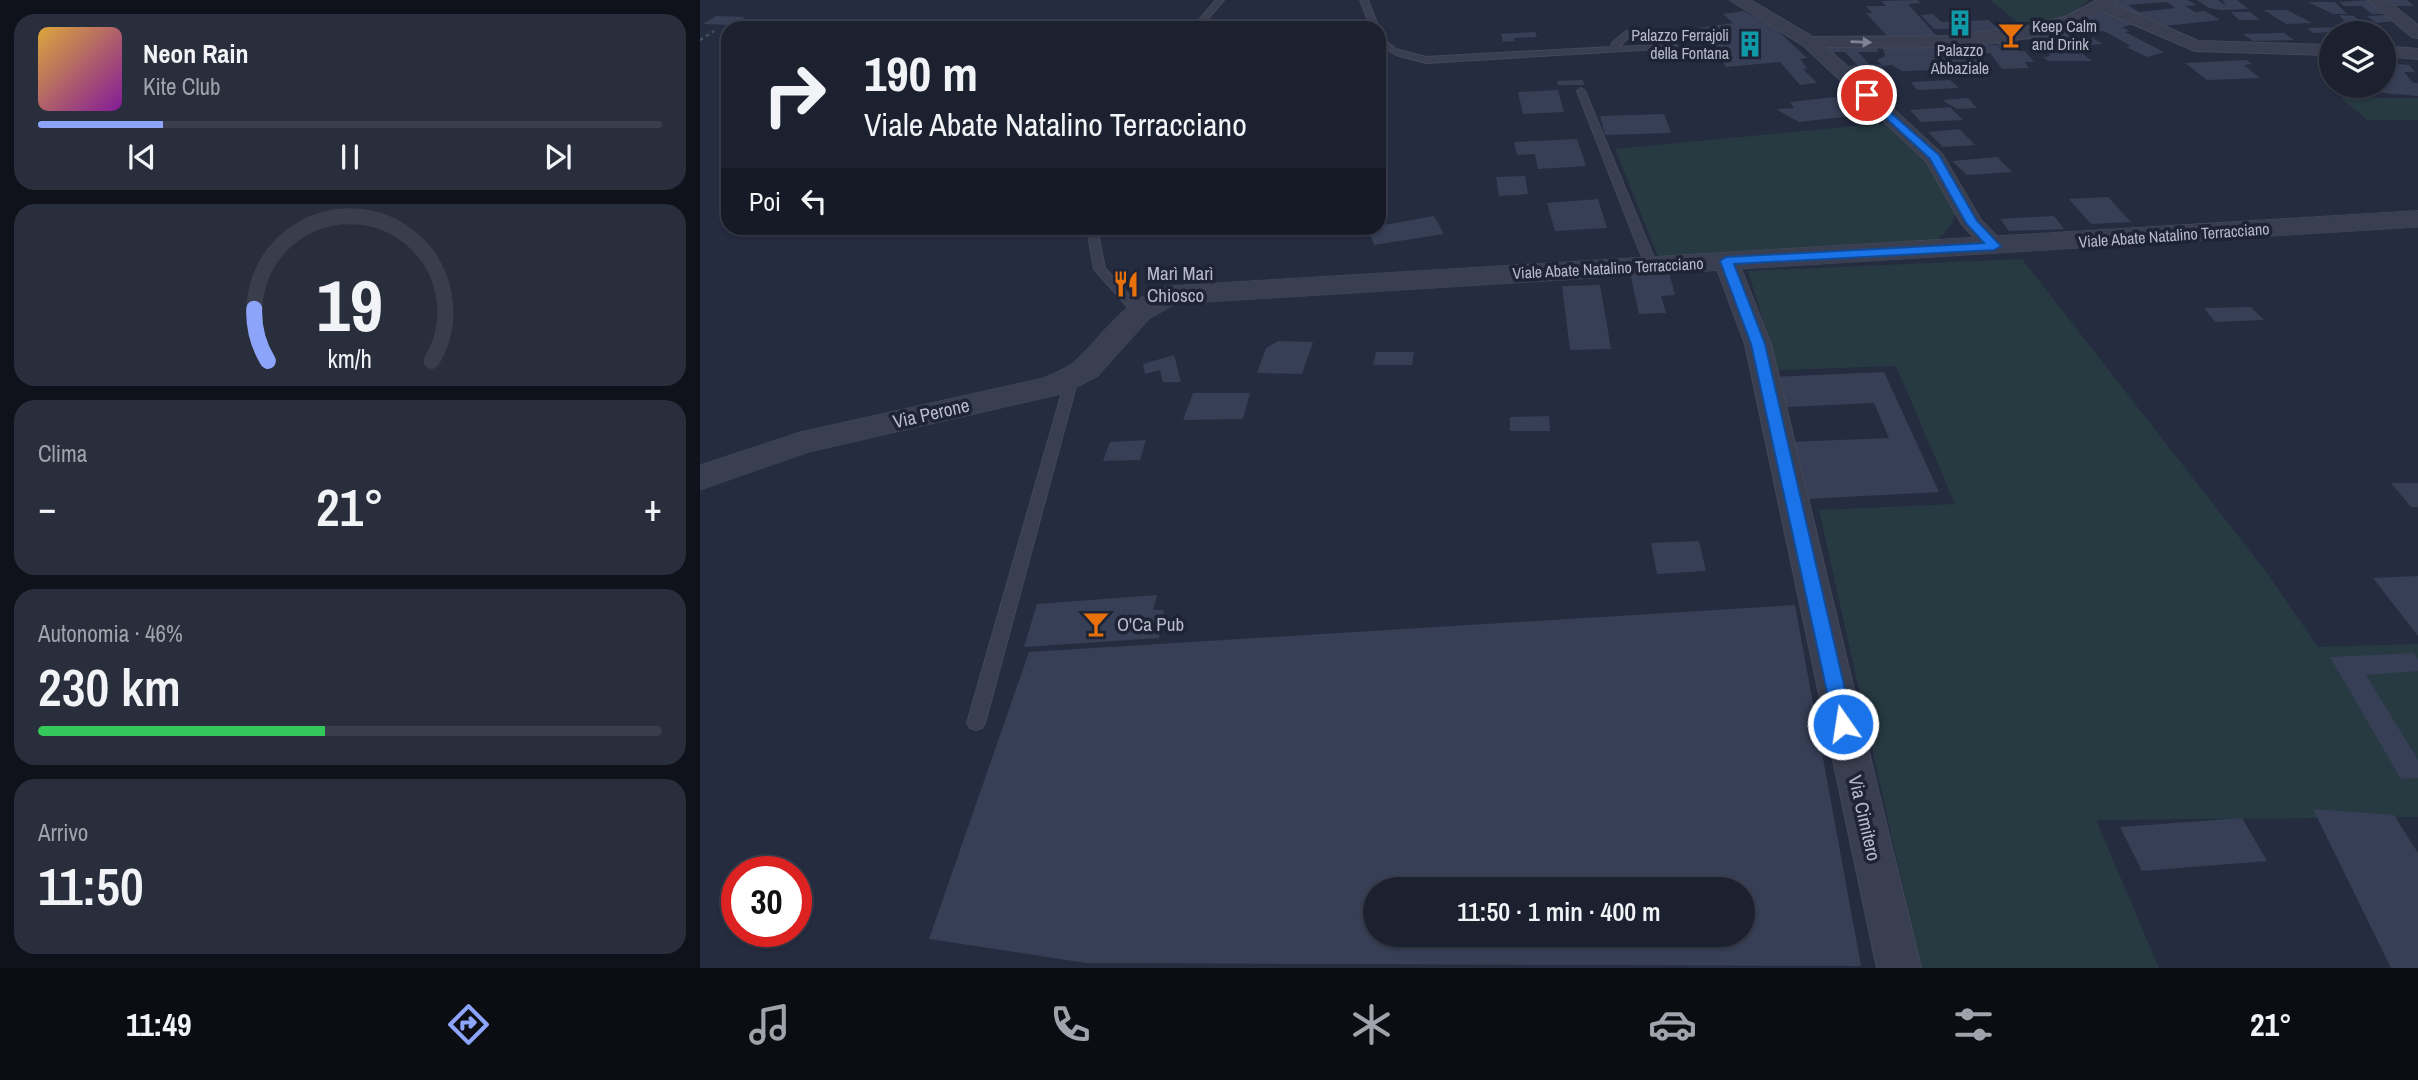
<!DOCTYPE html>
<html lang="it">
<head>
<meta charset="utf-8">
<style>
	body { margin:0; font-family:"Archivo Narrow",sans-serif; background:#292e3c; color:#f1f3f6; height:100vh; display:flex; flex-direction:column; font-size:26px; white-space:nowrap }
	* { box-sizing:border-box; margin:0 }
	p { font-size:23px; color:#a0a3ab }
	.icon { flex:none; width:38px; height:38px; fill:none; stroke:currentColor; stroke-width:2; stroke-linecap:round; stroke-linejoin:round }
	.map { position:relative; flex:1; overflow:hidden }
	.side { display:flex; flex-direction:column; gap:14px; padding:14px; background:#0f121a; width:700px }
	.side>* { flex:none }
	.banner { position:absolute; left:21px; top:21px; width:665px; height:214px; border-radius:21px; box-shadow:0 2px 5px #0004,0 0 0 2px #3a3e4c; background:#1c2130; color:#f1f3f6; overflow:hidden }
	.buttons { position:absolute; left:1619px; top:21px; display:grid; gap:14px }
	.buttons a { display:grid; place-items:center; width:77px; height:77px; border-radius:50%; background:#1c2130; box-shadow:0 2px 5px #0004,0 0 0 2px #3a3e4c; font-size:35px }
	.speed { position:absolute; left:21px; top:856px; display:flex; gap:14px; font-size:35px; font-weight:700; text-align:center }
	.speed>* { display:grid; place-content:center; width:91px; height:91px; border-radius:50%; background:#1c2130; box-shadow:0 2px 5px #0004,0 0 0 2px #3a3e4c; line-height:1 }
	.speed .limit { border:10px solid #d22; background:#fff; color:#111 }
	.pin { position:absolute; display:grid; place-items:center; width:60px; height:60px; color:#fff; margin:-30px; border:4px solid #fff; border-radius:50%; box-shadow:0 2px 7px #0007 }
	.me { position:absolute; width:77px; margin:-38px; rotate:347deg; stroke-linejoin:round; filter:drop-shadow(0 0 5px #0008) }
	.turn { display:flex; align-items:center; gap:24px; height:147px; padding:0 28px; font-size:32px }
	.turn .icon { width:91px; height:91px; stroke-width:2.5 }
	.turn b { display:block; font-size:49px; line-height:60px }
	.then { display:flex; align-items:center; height:66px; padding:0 28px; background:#0003; gap:14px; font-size:26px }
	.big { font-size:52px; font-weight:600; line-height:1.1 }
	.side .card { flex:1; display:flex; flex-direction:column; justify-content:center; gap:10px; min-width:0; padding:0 24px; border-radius:21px; background:#292e3c }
	.side .dial { align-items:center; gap:0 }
	.dial svg { height:182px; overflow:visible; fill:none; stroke:#3a3e4c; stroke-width:7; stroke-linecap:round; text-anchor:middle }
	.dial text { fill:#f1f3f6; stroke:none }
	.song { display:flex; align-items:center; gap:21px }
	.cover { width:84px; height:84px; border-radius:10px; background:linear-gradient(135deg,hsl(40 70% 55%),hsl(290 70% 35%)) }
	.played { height:7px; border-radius:4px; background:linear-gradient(90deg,#8ca4f9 20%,#3a3e4c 20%) }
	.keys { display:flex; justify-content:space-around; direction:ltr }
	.heat { display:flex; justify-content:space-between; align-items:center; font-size:38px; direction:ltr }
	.charge { height:10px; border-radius:5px; background:linear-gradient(90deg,#34c759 46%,#3a3e4c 0) }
	.trip { position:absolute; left:663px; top:877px; width:392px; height:70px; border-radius:35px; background:#1c2130; box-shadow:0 2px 5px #0004,0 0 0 2px #3a3e4c; font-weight:600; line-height:70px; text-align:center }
	.menu { display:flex; height:112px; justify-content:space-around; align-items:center; background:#0b0d13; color:#a0a3ab }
	.menu .icon { width:49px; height:49px }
	.menu .active { color:#8ca4f9 }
	.menu b { font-size:32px; color:#f1f3f6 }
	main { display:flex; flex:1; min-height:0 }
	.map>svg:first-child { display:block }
	.green { fill:#273a41 }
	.building { fill:#373f56; fill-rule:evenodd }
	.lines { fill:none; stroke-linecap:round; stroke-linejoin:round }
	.service-casing { stroke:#434859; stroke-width:2 }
	.minor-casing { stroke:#434859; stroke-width:2 }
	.tertiary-casing { stroke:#434859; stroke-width:1 }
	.path { stroke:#405359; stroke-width:2.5; stroke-dasharray:3.5 3.5; stroke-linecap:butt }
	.service { fill:#393f50; fill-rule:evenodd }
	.minor { fill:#393f50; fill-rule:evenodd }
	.tertiary { fill:#393f50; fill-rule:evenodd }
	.oneway { fill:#7e8393 }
	.route { fill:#1a73e8; stroke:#114b97; stroke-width:2 }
	.labels { text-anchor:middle; stroke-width:7; stroke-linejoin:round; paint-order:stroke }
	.far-poi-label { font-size:16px; fill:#b6baca; stroke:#1e2435; text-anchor:start }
	.far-street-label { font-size:16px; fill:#b6baca; stroke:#1e2435 }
	.poi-label { font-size:19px; fill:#b6baca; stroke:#1e2435; text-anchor:start }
	.street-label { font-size:19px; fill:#b6baca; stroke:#1e2435 }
</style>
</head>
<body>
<main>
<section class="side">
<div class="card">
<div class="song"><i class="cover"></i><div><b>Neon Rain</b><p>Kite Club</p></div></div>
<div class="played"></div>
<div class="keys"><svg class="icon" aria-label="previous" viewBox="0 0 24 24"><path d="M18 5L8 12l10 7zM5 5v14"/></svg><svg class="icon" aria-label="pause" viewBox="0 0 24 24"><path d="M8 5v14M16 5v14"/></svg><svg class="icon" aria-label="next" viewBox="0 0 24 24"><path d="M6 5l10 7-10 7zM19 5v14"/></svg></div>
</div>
<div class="card dial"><svg viewBox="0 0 100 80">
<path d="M14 69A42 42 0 1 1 86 69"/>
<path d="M14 69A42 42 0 0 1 8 46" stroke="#8ca4f9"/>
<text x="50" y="56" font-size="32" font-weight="700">19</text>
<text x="50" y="72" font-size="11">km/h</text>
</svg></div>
<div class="card"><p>Clima</p>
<div class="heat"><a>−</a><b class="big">21°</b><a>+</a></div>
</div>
<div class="card"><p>Autonomia · 46%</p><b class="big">230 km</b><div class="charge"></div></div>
<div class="card"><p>Arrivo</p><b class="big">11:50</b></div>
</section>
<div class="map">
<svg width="1718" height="968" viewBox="0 0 1718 968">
	<rect width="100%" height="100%" fill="#252c40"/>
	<!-- green -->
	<path class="green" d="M1290,0h96l2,1 -19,14 -45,12z
		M1641,98h77v22h-51z
		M1187,123l42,35 27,49c0,15 -10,23 -19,34l-278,18 -44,-110z
		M1322,259l245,314 51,74 100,-3v173l-322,3 63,148h-238l-102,-458 136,-6 -59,-138 -118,4 -30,-99z"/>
	<!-- building -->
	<path class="building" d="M1217,0l4,3 -13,1 29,32 -48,2 -23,-25h6l-6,-7h20l-5,-5z
		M1418,0h69l9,5 -11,1 10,6 10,-1 15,9 -64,7 -28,-13 -17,-12zM1467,2l8,6 -36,4 -11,-7z
		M1497,0h21l5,4h3l-4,-4h15l11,9 -27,1 -12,-2z
		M1670,0l16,14h-14l-10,-8h-18l-5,-4z
		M1679,0h28l7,6h-28z
		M1608,2h27l12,12h-14z
		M1564,10h23l25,13 -26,1z
		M1044,11l32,18 31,29 -7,1 7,9 -4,1 14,14 -17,2 -20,-23 -54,5 -28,-39 35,-5 -10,-9z
		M1406,11l29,13 -13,3 7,4 -4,1 39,20 -17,5 -21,-10 5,-1 -27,-15 -36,5 5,3 19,-1 11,6 -30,2 19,15h-44l-5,-4 8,-1 -12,-12h15l-7,-6 -39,3 11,10h6l9,11h-9l4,6 -27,1 -12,-16h-16l7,11h-10l4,5 -73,2 -10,-6 -9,1 -6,-6 8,-4 -3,-10 115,-1 5,6 -9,-14 58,-4z
		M1531,12h19l10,8h-21z
		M1233,14l8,8 48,-2 6,6 17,-1 5,5 -61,3 -3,-4h-19l-13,-14z
		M1639,15l15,1 14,13 -18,-2z
		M1687,15l8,6 -19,2 -9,-7z
		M16,16l29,1 -12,8 -30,-1z
		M1640,27l6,4 -33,2 -6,-5z
		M835,32l2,5 -23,1 1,3 -12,1 -2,-8z
		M1584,33l10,7 -41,1 -10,-7z
		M1121,45l55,2 3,5h-21l11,12 12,1 5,7 -16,2 22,23 -15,1 -42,-31 22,-2 -12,-13h-11l5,8z
		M1546,60l6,4 -8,1 16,13 -53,2 -22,-17z
		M1684,63l25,2 6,7h-11l9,11h5v13l-44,-4 -5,-6h15z
		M883,80l1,5h-26l-1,-4z
		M1250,80l9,8 -42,2 -6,-8z
		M858,90l6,22 -41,2 -5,-22z
		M1135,97l9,8 7,-1 10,11 -62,7 -23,-13 18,-1 -4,-6z
		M1268,98l9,10 -20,1 -15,-9z
		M1250,107l13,13 -42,2 -11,-12z
		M964,114l7,19 -66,2 -5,-19z
		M1259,129l16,16 -32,2 -15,-15z
		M877,139l9,27 -48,3 -3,-15 -18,1 -3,-13z
		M1297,157l15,15 -45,3 -15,-14z
		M825,176l3,18 -29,2 -3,-19z
		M1408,197l23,25 -40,2 -22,-25z
		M898,199l9,29 -52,3 -8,-28z
		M734,216l10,18 -70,11 -7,-17z
		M1354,216l10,13 -55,2 -9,-12z
		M552,228h74l-4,9 -73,-1z
		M969,272l6,23 -14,1 5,17 -27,1 -9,-41z
		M900,285l11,64 -41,1 -8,-64z
		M1551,307l13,13 -49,2 -11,-14z
		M578,341l35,1 -11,32 -45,-1 9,-25z
		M676,352h38l-2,13h-39z
		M474,355l7,27h-18l-3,-12 -15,4 -2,-10z
		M1184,372l55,120 -132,7 -19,-57 101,-4 -15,-35 -88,4 -11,-30z
		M493,393h57l-7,26 -60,1z
		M849,416l1,15h-40v-14z
		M446,440l-6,20 -37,1 7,-19z
		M1691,483h27v24h-7z
		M999,541l7,30 -49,3 -6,-31z
		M1718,576v60l-45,-58z
		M457,595l-4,15h11l-5,28 -135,9 13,-43z
		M1095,605l66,361 -775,-3 -157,-24 100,-287zM676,889h367v45h-367z
		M1714,653l4,6v12l-52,4 52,85v18l-17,1 -71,-122z
		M1613,809l81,6 24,38v115h-27z
		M1542,818l25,43 -125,10 -22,-44z"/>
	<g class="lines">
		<!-- service casing -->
		<g class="service-casing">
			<path id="service" d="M516,0h8l-24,28h-8z
				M660,0h8l11,28h-8z
				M926,31l7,2 -14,14 54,-3 4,2 -4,2 -247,15 -30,-8 -17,-10v-9l17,13 30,8 185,-10 1,-4z
				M881,88l4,3 72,174 -2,2h-8l-2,-2 -68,-174z
				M387,228h10l8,40 37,42v4h-8l-40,-45z
				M373,371l6,4 -94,348 -3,5 -6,2 -6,-2 -3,-5 100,-348z"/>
		</g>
		<!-- minor casing -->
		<g class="minor-casing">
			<path id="minor" d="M1030,0h20l63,37 137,-1 79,-10 38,-10 30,-16h20l-3,4 84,37 133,4v10l-136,-4 -93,-40c-78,44 -189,36 -276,36l116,107 39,66 25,26 -4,5h-16l-25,-28 -35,-62 -122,-115z
				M1668,0h18l32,25v13l-6,-1z
				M1684,46l34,3v10l-34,-3z
				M1026,254l8,2 4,5 33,83 150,624h-44l-132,-624 -31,-83 4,-5z"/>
		</g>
		<!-- tertiary casing -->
		<g class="tertiary-casing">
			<path id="tertiary" d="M1718,211v16l-1243,77 -26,15 -51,57 -32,17 -257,59 -109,38v-25l100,-33 243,-54c11,-5 25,-10 33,-18 30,-28 50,-64 92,-74z"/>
		</g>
		<!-- path -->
		<path class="path" d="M0,40l14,-9"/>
		<!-- service -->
		<use href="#service" class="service"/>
		<!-- minor -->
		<use href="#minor" class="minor"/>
		<!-- tertiary -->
		<use href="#tertiary" class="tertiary"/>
	</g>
	<!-- one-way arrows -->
	<defs><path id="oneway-solid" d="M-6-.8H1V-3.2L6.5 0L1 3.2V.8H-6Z" transform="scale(1.75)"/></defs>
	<use class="oneway" href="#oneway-solid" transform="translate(1161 42) rotate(2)"/>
	<!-- route -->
	<path class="route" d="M1167,92l72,63 38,66 24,25 -7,4 -260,14 31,80 88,380 -3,5 -7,3 -6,-3 -3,-5 -83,-380 -31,-83 6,-4 258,-14 -18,-20 -36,-64 -67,-62 -2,-2z"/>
	<!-- icons -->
	<defs>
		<g id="building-bare" transform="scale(2.1)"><path d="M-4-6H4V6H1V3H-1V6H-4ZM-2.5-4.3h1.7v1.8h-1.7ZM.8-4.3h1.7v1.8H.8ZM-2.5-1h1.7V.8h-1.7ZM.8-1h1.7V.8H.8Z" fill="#0f9aa8" stroke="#1e2435" stroke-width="2.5" paint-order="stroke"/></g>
		<g id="bar-bare" transform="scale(2.1)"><path d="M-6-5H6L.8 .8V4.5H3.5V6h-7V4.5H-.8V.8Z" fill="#e8710a" stroke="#1e2435" stroke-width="2.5" paint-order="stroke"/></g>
		<g id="restaurant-bare" transform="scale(2.1)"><path d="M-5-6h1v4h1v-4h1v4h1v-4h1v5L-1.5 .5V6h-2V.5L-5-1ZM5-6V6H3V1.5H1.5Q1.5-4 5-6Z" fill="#e8710a" stroke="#1e2435" stroke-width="2.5" paint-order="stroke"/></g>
	</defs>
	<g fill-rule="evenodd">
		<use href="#building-bare" x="1260" y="23"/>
		<use href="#bar-bare" x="1311" y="35"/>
		<use href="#building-bare" x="1050" y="44"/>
		<use href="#restaurant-bare" x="426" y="284"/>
		<use href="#bar-bare" x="396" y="624"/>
	</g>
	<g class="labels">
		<!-- far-poi labels -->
		<g class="far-poi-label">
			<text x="1332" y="32">Keep Calm<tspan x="1332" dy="18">and Drink</tspan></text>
			<text x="1029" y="41" text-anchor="end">Palazzo Ferrajoli<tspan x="1029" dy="18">della Fontana</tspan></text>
			<text x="1260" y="56" text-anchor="middle">Palazzo<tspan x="1260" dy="18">Abbaziale</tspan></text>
		</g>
		<!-- far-street labels -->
		<g class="far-street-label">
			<text transform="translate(1474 235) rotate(-4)" y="6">Viale Abate Natalino Terracciano</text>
			<text transform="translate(908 268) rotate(-3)" y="6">Viale Abate Natalino Terracciano</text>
		</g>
		<!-- poi labels -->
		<g class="poi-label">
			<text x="447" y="280">Marì Marì<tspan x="447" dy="22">Chiosco</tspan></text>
			<text x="417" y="631">O'Ca Pub</text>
		</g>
		<!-- street labels -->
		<g class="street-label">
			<text transform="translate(231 413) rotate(-13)" y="7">Via Perone</text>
			<text transform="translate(1165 818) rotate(77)" y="7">Via Cimitero</text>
		</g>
	</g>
</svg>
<div class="buttons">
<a><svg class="icon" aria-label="layers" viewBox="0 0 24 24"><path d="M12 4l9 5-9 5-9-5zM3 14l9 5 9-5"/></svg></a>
</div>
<div class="speed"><div class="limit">30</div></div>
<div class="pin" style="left:1167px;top:95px;background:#d93025"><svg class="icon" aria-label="arrive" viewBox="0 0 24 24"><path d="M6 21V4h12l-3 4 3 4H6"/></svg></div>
<svg class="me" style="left:1143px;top:724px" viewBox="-20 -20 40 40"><circle r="17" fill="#1a73e8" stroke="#fff" stroke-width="3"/><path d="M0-11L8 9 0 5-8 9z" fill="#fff"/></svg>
<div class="trip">11:50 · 1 min · 400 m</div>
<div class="banner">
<div class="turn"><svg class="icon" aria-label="right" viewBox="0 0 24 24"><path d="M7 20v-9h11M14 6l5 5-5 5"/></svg><div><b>190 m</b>Viale Abate Natalino Terracciano</div></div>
<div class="then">Poi<svg class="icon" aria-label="left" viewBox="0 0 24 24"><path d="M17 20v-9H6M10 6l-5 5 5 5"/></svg></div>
</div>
</div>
</main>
<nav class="menu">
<b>11:49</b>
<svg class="icon active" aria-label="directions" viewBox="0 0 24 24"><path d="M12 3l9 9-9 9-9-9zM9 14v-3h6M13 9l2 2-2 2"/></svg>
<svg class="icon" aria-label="music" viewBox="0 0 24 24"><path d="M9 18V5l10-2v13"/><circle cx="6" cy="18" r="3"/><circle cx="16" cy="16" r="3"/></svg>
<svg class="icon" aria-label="phone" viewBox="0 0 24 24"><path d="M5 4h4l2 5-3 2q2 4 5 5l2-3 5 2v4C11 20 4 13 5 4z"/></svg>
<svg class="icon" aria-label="climate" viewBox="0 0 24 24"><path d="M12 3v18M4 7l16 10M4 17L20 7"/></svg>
<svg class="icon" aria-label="car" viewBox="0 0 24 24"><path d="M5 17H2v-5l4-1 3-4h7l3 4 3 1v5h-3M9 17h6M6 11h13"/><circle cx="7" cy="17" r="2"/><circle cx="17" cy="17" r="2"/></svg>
<svg class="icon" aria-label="filters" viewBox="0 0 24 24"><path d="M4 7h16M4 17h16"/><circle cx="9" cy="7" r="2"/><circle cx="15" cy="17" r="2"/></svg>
<b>21°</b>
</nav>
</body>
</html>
